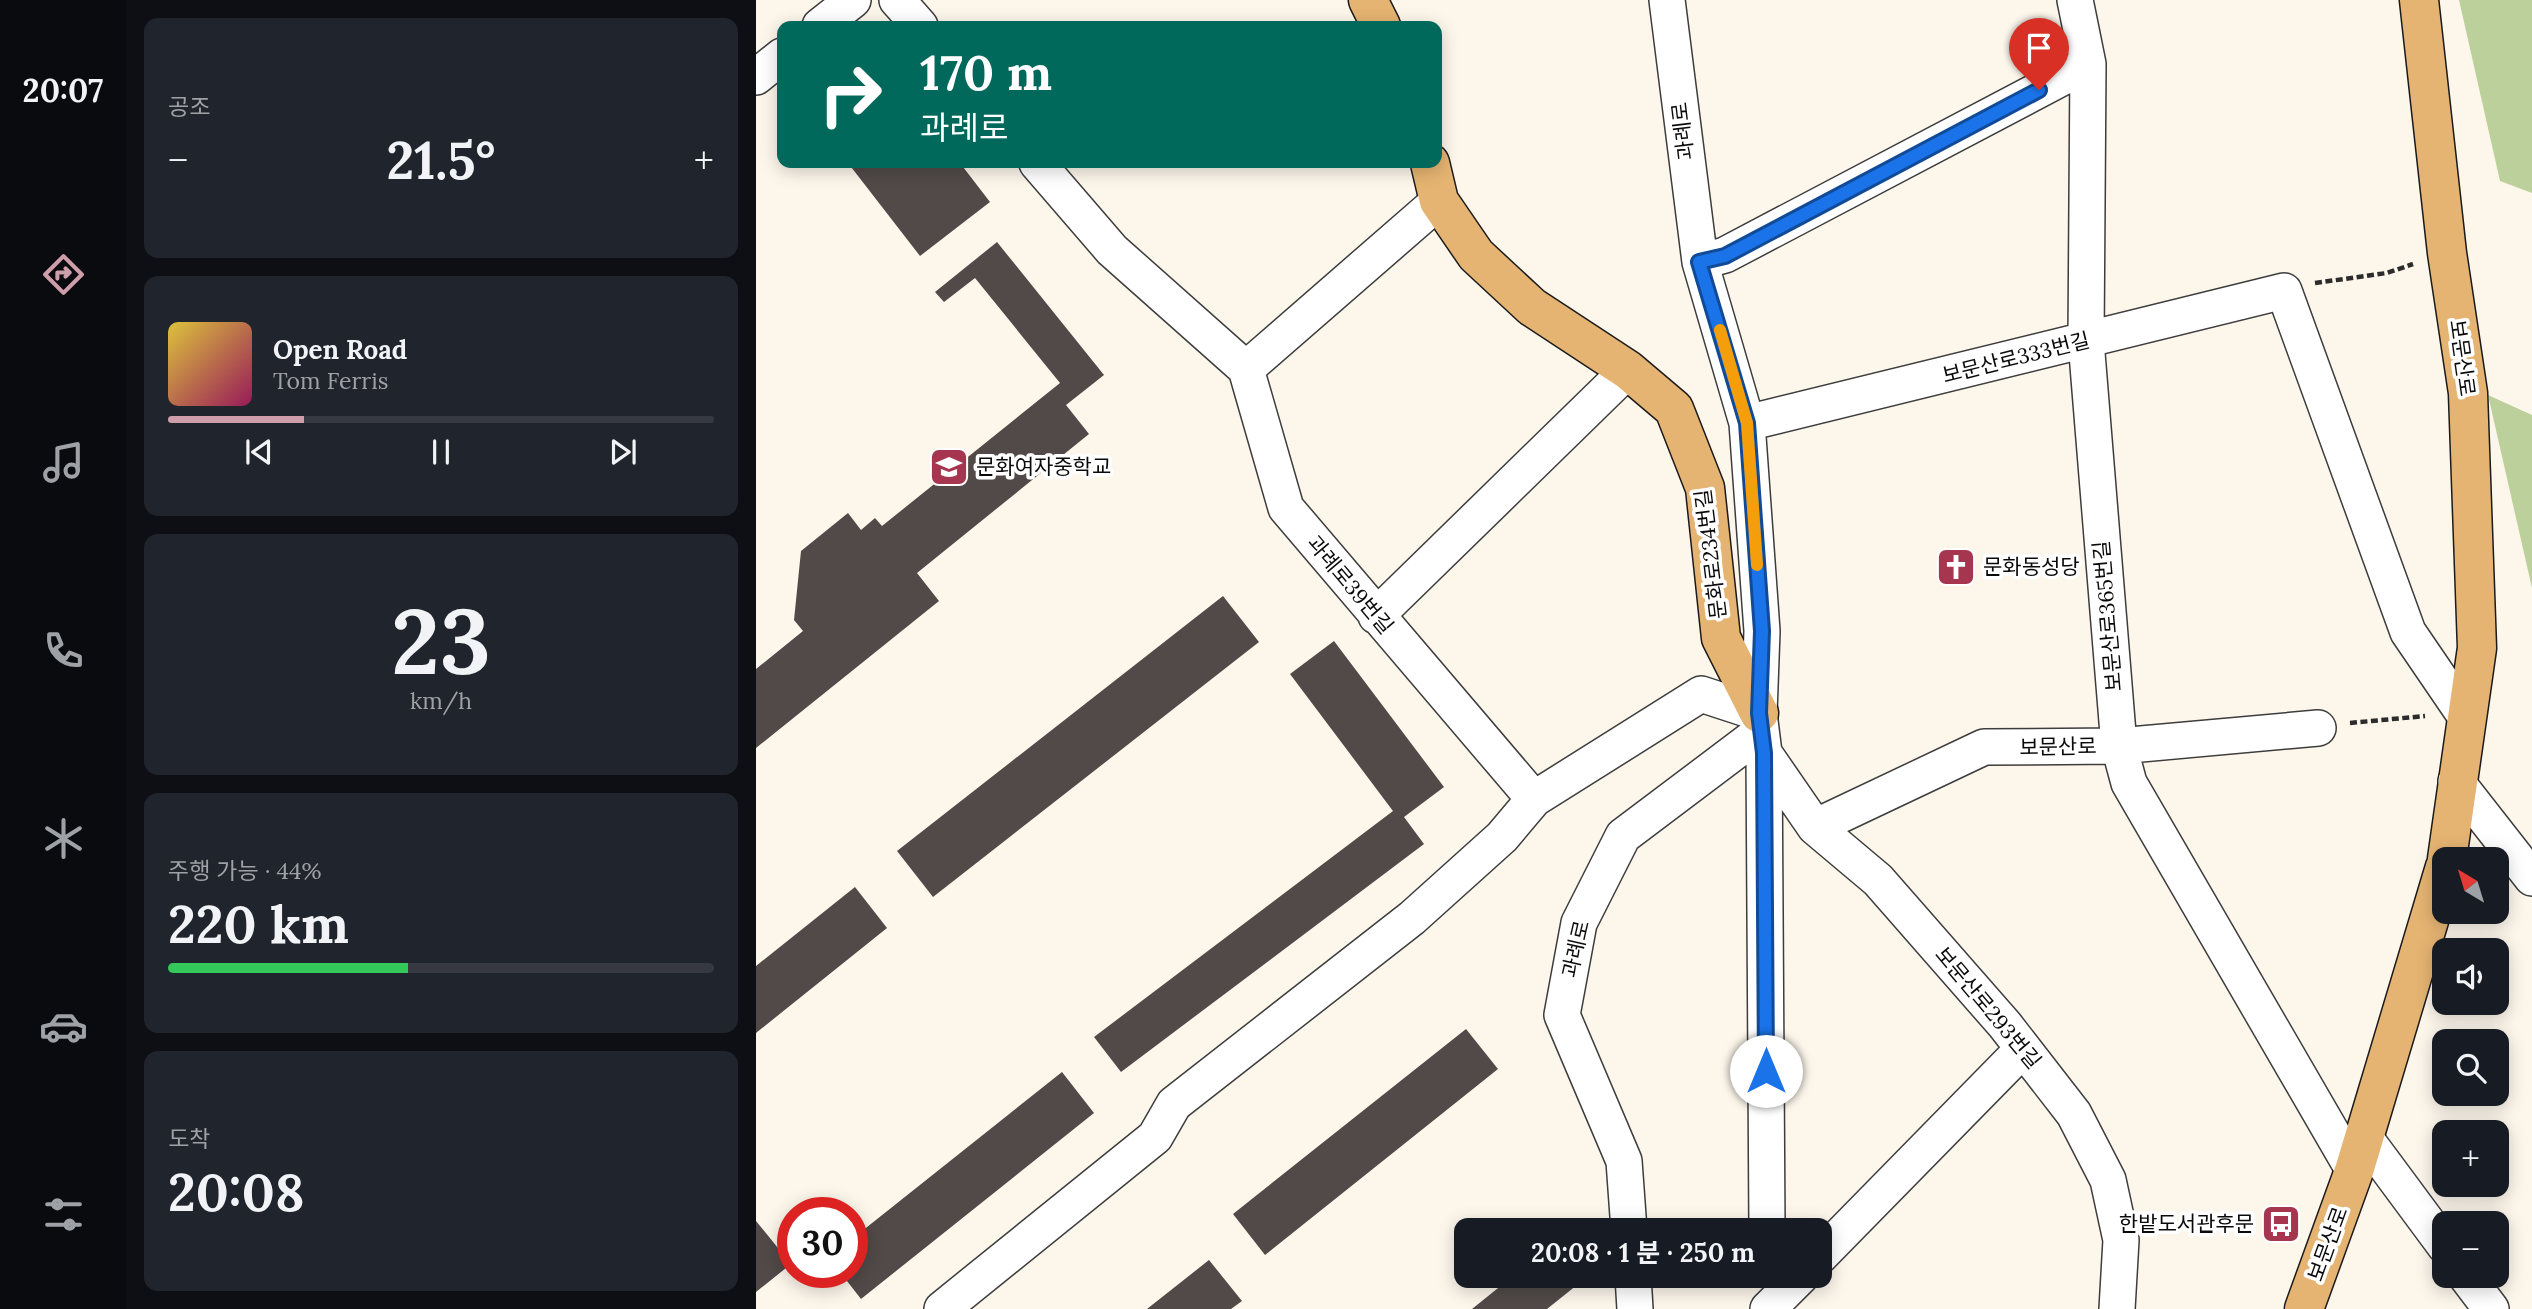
<!DOCTYPE html>
<html lang="ko">
<head>
<meta charset="utf-8">
<style>
	body { margin:0; font-family:Lora,"Noto Sans KR",serif; background:#20242c; color:#f1f3f6; height:100vh; display:flex; flex-direction:column; font-size:26px; white-space:nowrap }
	* { box-sizing:border-box; margin:0 }
	p { font-size:23px; color:#9ea1a6 }
	.icon { flex:none; width:38px; height:38px; fill:none; stroke:currentColor; stroke-width:2; stroke-linecap:round; stroke-linejoin:round }
	.map { position:relative; flex:1; overflow:hidden }
	.sheet { display:flex; flex-direction:column; gap:18px; padding:18px; background:#0d0f14; width:630px }
	.sheet>* { flex:none }
	.top-card { position:absolute; left:21px; top:21px; width:665px; height:147px; border-radius:14px; box-shadow:0 4px 18px #0003; background:#00695c; color:#fff; overflow:hidden }
	.needle { width:46px; rotate:322deg }
	.fabs { position:absolute; left:1676px; top:847px; display:grid; gap:14px }
	.fabs a { display:grid; place-items:center; width:77px; height:77px; border-radius:14px; background:#171b24; box-shadow:0 4px 18px #0003; font-size:35px }
	.speed { position:absolute; left:21px; top:1197px; display:flex; gap:14px; font-size:35px; font-weight:700; text-align:center }
	.speed>* { display:grid; place-content:center; width:91px; height:91px; border-radius:50%; background:#171b24; box-shadow:0 4px 18px #0003; line-height:1 }
	.speed .limit { border:10px solid #d22; background:#fff; color:#111 }
	.pin { position:absolute; display:grid; place-items:center; width:60px; height:60px; color:#fff; margin:-72px -30px; border-radius:50% 50% 50% 0; rotate:-45deg; box-shadow:0 0 7px #0007 }
	.pin .icon { rotate:45deg }
	.me { position:absolute; width:77px; margin:-38px; rotate:0deg; stroke-linejoin:round; filter:drop-shadow(0 0 5px #0008) }
	.turn { display:flex; align-items:center; gap:24px; height:147px; padding:0 28px; font-size:32px }
	.turn .icon { width:91px; height:91px; stroke-width:2.5 }
	.turn b { display:block; font-size:49px; line-height:60px }
	.big { font-size:52px; font-weight:700; line-height:1.1 }
	.sheet .card { flex:1; display:flex; flex-direction:column; justify-content:center; gap:10px; min-width:0; padding:0 24px; border-radius:14px; background:#20242c }
	.sheet .dial { align-items:center; gap:0 }
	.dial b { font-size:91px; line-height:1 }
	.song { display:flex; align-items:center; gap:21px }
	.cover { width:84px; height:84px; border-radius:10px; background:linear-gradient(135deg,hsl(50 70% 55%),hsl(330 70% 35%)) }
	.played { height:7px; border-radius:4px; background:linear-gradient(90deg,#cf9eab 25%,#363941 25%) }
	.keys { display:flex; justify-content:space-around; direction:ltr }
	.heat { display:flex; justify-content:space-between; align-items:center; font-size:38px; direction:ltr }
	.charge { height:10px; border-radius:5px; background:linear-gradient(90deg,#34c759 44%,#363941 0) }
	.trip { position:absolute; left:698px; top:1218px; width:378px; height:70px; border-radius:14px; background:#171b24; box-shadow:0 4px 18px #0003; font-weight:700; line-height:70px; text-align:center }
	main { display:flex; flex:1; min-height:0 }
	.tabs { display:flex; flex-direction:column; width:126px; justify-content:space-around; align-items:center; background:#090b0e; color:#9ea1a6 }
	.tabs .icon { width:49px; height:49px }
	.tabs .selected { color:#cf9eab }
	.tabs b { font-size:32px; color:#f1f3f6 }
	.map>svg:first-child { display:block }
	.forest { fill:#bcd09b }
	.building { fill:#514a48 }
	.lines { fill:none; stroke-linecap:round; stroke-linejoin:round }
	.minor-casing { stroke:#3d3d3d; stroke-width:38 }
	.major-casing { stroke:#1b1b1b; stroke-width:41 }
	.path { stroke:#2c2c2c; stroke-width:4.5; stroke-dasharray:7 3.5; stroke-linecap:butt }
	.minor { stroke:#fff; stroke-width:35 }
	.major { stroke:#e5b472; stroke-width:38 }
	.route-casing { stroke:#114b97; stroke-width:18 }
	.route { stroke:#1a73e8; stroke-width:12 }
	.slow { stroke:#f59e0b; stroke-width:12 }
	.labels { text-anchor:middle; stroke-width:7; stroke-linejoin:round; paint-order:stroke }
	.street-label { font-size:21px; fill:#0a0a0a; stroke:#fff }
	.poi-label { font-size:21px; fill:#0a0a0a; stroke:#fff; text-anchor:start }
</style>
</head>
<body>
<main>
<nav class="tabs">
<b>20:07</b>
<svg class="icon selected" aria-label="directions" viewBox="0 0 24 24"><path d="M12 3l9 9-9 9-9-9zM9 14v-3h6M13 9l2 2-2 2"/></svg>
<svg class="icon" aria-label="music" viewBox="0 0 24 24"><path d="M9 18V5l10-2v13"/><circle cx="6" cy="18" r="3"/><circle cx="16" cy="16" r="3"/></svg>
<svg class="icon" aria-label="phone" viewBox="0 0 24 24"><path d="M5 4h4l2 5-3 2q2 4 5 5l2-3 5 2v4C11 20 4 13 5 4z"/></svg>
<svg class="icon" aria-label="climate" viewBox="0 0 24 24"><path d="M12 3v18M4 7l16 10M4 17L20 7"/></svg>
<svg class="icon" aria-label="car" viewBox="0 0 24 24"><path d="M5 17H2v-5l4-1 3-4h7l3 4 3 1v5h-3M9 17h6M6 11h13"/><circle cx="7" cy="17" r="2"/><circle cx="17" cy="17" r="2"/></svg>
<svg class="icon" aria-label="filters" viewBox="0 0 24 24"><path d="M4 7h16M4 17h16"/><circle cx="9" cy="7" r="2"/><circle cx="15" cy="17" r="2"/></svg>
</nav>
<section class="sheet">
<div class="card"><p>공조</p>
<div class="heat"><a>−</a><b class="big">21.5°</b><a>+</a></div>
</div>
<div class="card">
<div class="song"><i class="cover"></i><div><b>Open Road</b><p>Tom Ferris</p></div></div>
<div class="played"></div>
<div class="keys"><svg class="icon" aria-label="previous" viewBox="0 0 24 24"><path d="M18 5L8 12l10 7zM5 5v14"/></svg><svg class="icon" aria-label="pause" viewBox="0 0 24 24"><path d="M8 5v14M16 5v14"/></svg><svg class="icon" aria-label="next" viewBox="0 0 24 24"><path d="M6 5l10 7-10 7zM19 5v14"/></svg></div>
</div>
<div class="card dial"><b>23</b><p>km/h</p></div>
<div class="card"><p>주행 가능 · 44%</p><b class="big">220 km</b><div class="charge"></div></div>
<div class="card"><p>도착</p><b class="big">20:08</b></div>
</section>
<div class="map">
<svg width="1776" height="1309" viewBox="0 0 1776 1309">
	<rect width="100%" height="100%" fill="#fcf6eb"/>
	<!-- forest -->
	<path class="forest" d="M1703,0h73v193l-32,-12z
		M1732,395l44,20v173z"/>
	<!-- building -->
	<path class="building" d="M92,163h112l30,39 -70,54z
		M241,242l107,133 -38,30 23,29 -172,139 22,28 -183,147v-79l47,-38 -9,-11 7,-69 47,-38 13,17 14,-12 7,8 178,-143 -85,-105 -31,24 -9,-10z
		M467,596l36,46 -326,255 -36,-46z
		M578,641l110,146 -40,30 20,27 -303,228 -27,-35 299,-226 -103,-137z
		M99,887l32,41 -131,105v-67z
		M710,1029l32,40 -233,186 -32,-41z
		M306,1072l32,41 -233,186 -21,-27h12v-33z
		M0,1221l35,43 -35,28z
		M453,1260l33,41 -11,8h-84z
		M757,1276h56l8,9 -30,24h-75z"/>
	<g class="lines">
		<!-- minor casing -->
		<g class="minor-casing">
			<path id="minor" d="M141,0l23,26
				M911,0l33,262 47,161 15,208 -3,82 5,40 3,477
				M1319,0l13,64 -2,277 33,405 10,37 225,388
				M64,26l33,-26
				M0,77l26,-21
				M281,163l75,87 134,119 40,139 248,291 167,-105 58,19
				M944,262l25,-7 363,-191
				M490,369l193,-168
				M991,423l537,-132 124,341 58,85
				M620,616l252,-246
				M1008,753l51,74 63,53 127,145 69,89 34,66 13,60 -4,69
				M1700,781l76,97
				M1059,827l169,-80 135,-1 199,-18
				M1609,1138l80,108
				M873,1230l-5,-69 -62,-146 17,-92 44,-87 138,-104
				M1064,1256l203,-207
				M877,1276l2,33
				M1710,1276l25,33
				M186,1309l213,-172 19,-33 238,-186 90,-81 32,-38
				M1012,1309l33,-33"/>
		</g>
		<!-- major casing -->
		<g class="major-casing">
			<path id="major" d="M612,0l13,26
				M1663,0l28,253 21,140 9,255 -30,211
				M674,163l9,38 37,54 56,52 96,63 46,39 31,79 16,150 38,75
				M1548,1309l50,-138 91,-304"/>
		</g>
		<!-- path -->
		<path class="path" d="M1559,283l72,-10 26,-9
			M1594,723l75,-7"/>
		<!-- minor -->
		<use href="#minor" class="minor"/>
		<!-- major -->
		<use href="#major" class="major"/>
	</g>
	<g class="lines">
		<!-- route casing -->
		<g class="route-casing">
			<path id="route" d="M1010,1071l-2,-318 -5,-40 3,-82 -15,-208 -48,-161 26,-6 314,-166"/>
		</g>
		<!-- route -->
		<use href="#route" class="route"/>
		<!-- slow -->
		<path class="slow" d="M964,330l27,93 10,142"/>
	</g>
	<!-- icons -->
	<defs>
		<g id="school-square" transform="scale(2.0125)"><rect x="-9" y="-9" width="18" height="18" rx="4" fill="#a63650" stroke="#fff"/><path d="M0-5L7-2L0 1L-7-2ZM-4 1L0 2.5L4 1V4Q0 6-4 4Z" fill="#fff"/></g>
		<g id="church-square" transform="scale(2.0125)"><rect x="-9" y="-9" width="18" height="18" rx="4" fill="#a63650" stroke="#fff"/><path d="M-1.2-6h2.4v3.5h3.3v2.4h-3.3V6h-2.4V-.1h-3.3v-2.4h3.3Z" fill="#fff"/></g>
		<g id="bus-square" transform="scale(2.0125)"><rect x="-9" y="-9" width="18" height="18" rx="4" fill="#a63650" stroke="#fff"/><path d="M-5-6H5V4H4V6H2V4H-2V6H-4V4H-5ZM-3.5-4V0h7V-4ZM-3.5 1.2v1.5H-2V1.2ZM2 1.2v1.5H3.5V1.2Z" fill="#fff"/></g>
	</defs>
	<g fill-rule="evenodd">
		<use href="#school-square" x="193" y="467"/>
		<use href="#church-square" x="1200" y="567"/>
		<use href="#bus-square" x="1525" y="1224"/>
	</g>
	<g class="labels">
		<!-- street labels -->
		<g class="street-label">
			<text transform="translate(927 131) rotate(-97)" y="7">과례로</text>
			<text transform="translate(1260 358) rotate(-14)" y="7">보문산로333번길</text>
			<text transform="translate(1706 358) rotate(82)" y="7">보문산로</text>
			<text transform="translate(955 554) rotate(-97)" y="7">문화로234번길</text>
			<text transform="translate(594 585) rotate(50)" y="7">과례로39번길</text>
			<text transform="translate(1352 616) rotate(-95)" y="7">보문산로365번길</text>
			<text transform="translate(1302 747) rotate(-1)" y="7">보문산로</text>
			<text transform="translate(820 949) rotate(-77)" y="7">과례로</text>
			<text transform="translate(1232 1008) rotate(50)" y="7">보문산로293번길</text>
			<text transform="translate(1572 1244) rotate(-70)" y="7">보문산로</text>
		</g>
		<!-- poi labels -->
		<g class="poi-label">
			<text x="220" y="474">문화여자중학교</text>
			<text x="1227" y="574">문화동성당</text>
			<text x="1498" y="1231" text-anchor="end">한밭도서관후문</text>
		</g>
	</g>
</svg>
<div class="fabs">
<a><svg class="needle" viewBox="-14 -14 28 28"><path d="M0-13l5 13h-10z" fill="#e53935"/><path d="M0 13l5-13h-10z" fill="#9ea1a6"/></svg></a>
<a><svg class="icon" aria-label="sound" viewBox="0 0 24 24"><path d="M4 9h4l5-4v14l-5-4H4zM17 9q2 3 0 6"/></svg></a>
<a><svg class="icon" aria-label="search" viewBox="0 0 24 24"><circle cx="10" cy="10" r="6"/><path d="M15 15l6 6"/></svg></a>
<a>+</a>
<a>−</a>
</div>
<div class="speed"><div class="limit">30</div></div>
<div class="pin" style="left:1283px;top:90px;background:#d93025"><svg class="icon" aria-label="arrive" viewBox="0 0 24 24"><path d="M6 21V4h12l-3 4 3 4H6"/></svg></div>
<svg class="me" style="left:1010px;top:1071px" viewBox="-20 -20 40 40"><circle r="19" fill="#fff"/><path d="M0-13L10 11 0 6-10 11z" fill="#1a73e8"/></svg>
<div class="trip">20:08 · 1 분 · 250 m</div>
<div class="top-card">
<div class="turn"><svg class="icon" aria-label="right" viewBox="0 0 24 24"><path d="M7 20v-9h11M14 6l5 5-5 5"/></svg><div><b>170 m</b>과례로</div></div>
</div>
</div>
</main>
</body>
</html>
